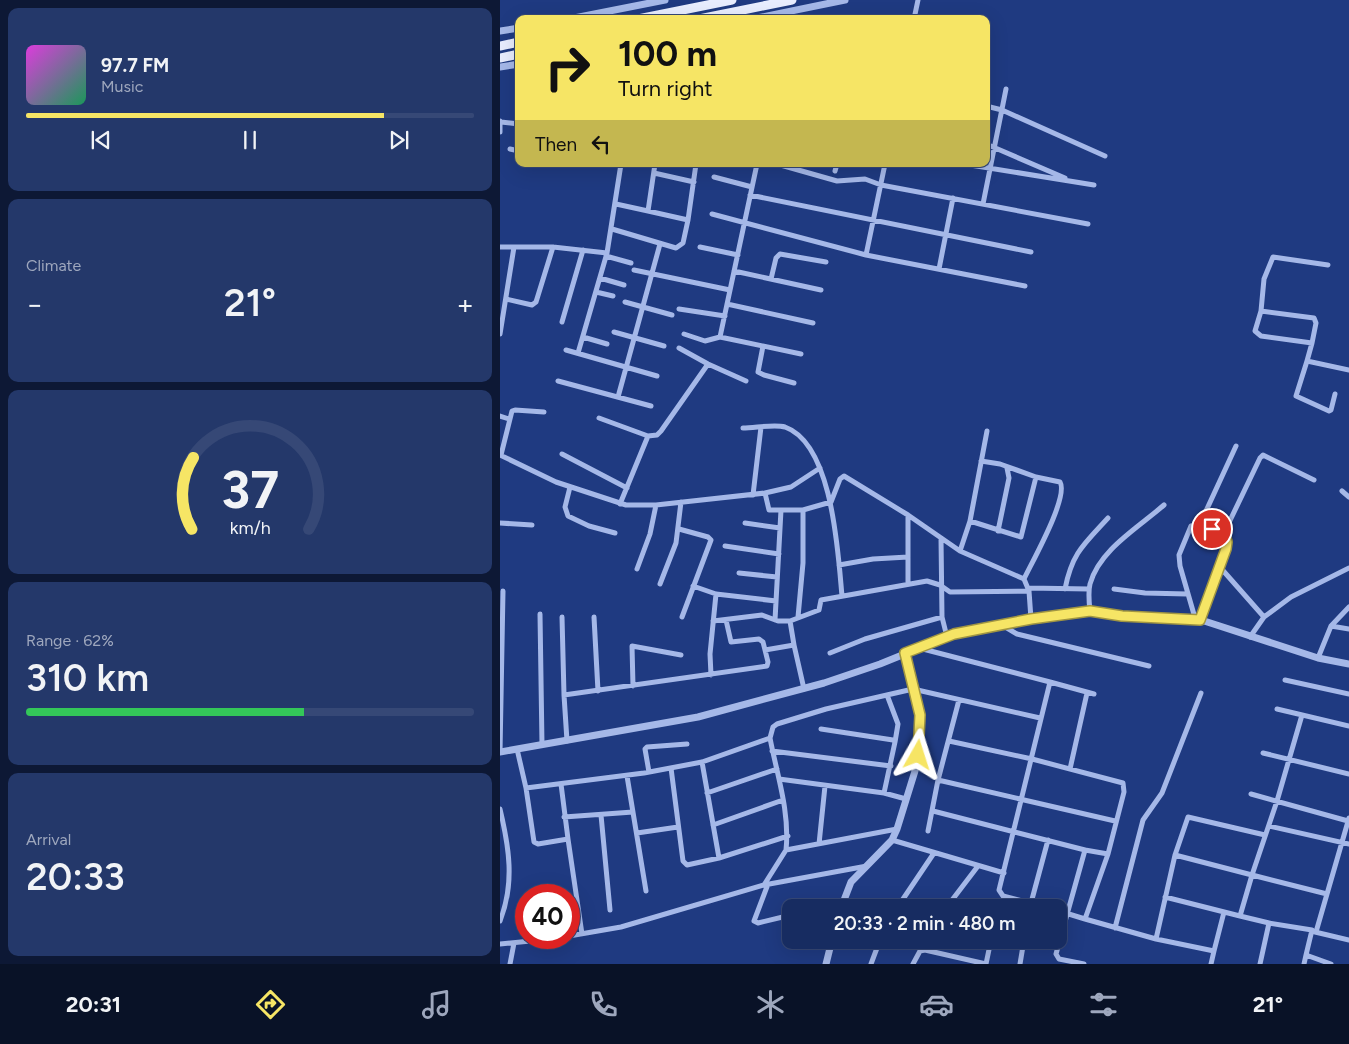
<!DOCTYPE html>
<html lang="en">
<head>
<meta charset="utf-8">
<style>
	body { margin:0; font-family:Figtree,sans-serif; background:#24386a; color:#f1f3f6; height:100vh; display:flex; flex-direction:column; font-size:19px; white-space:nowrap }
	* { box-sizing:border-box; margin:0 }
	p { font-size:16px; color:#9ea7bd }
	.icon { flex:none; width:28px; height:28px; fill:none; stroke:currentColor; stroke-width:2; stroke-linecap:round; stroke-linejoin:round }
	.map { position:relative; flex:1; overflow:hidden }
	.drawer { display:flex; flex-direction:column; gap:8px; padding:8px; background:#0d1835; width:500px }
	.drawer>* { flex:none }
	.hud { position:absolute; left:15px; top:15px; width:475px; height:152px; border-radius:10px; box-shadow:0 5px 20px #0002,0 0 0 1px #364876; background:#f6e565; color:#111; overflow:hidden }
	.speed { position:absolute; left:15px; top:884px; display:flex; gap:10px; font-size:25px; font-weight:700; text-align:center }
	.speed>* { display:grid; place-content:center; width:65px; height:65px; border-radius:50%; background:#172c61; box-shadow:0 5px 20px #0002,0 0 0 1px #364876; line-height:1 }
	.speed .limit { border:8px solid #d22; background:#fff; color:#111 }
	.pin { position:absolute; display:grid; place-items:center; width:42px; height:42px; color:#fff; margin:-21px; border:2px solid #fff; border-radius:50%; box-shadow:0 1px 5px #0007 }
	.me { position:absolute; width:55px; margin:-28px; rotate:6deg; stroke-linejoin:round; filter:drop-shadow(0 0 4px #0008) }
	.turn { display:flex; align-items:center; gap:18px; height:105px; padding:0 20px; font-size:22px }
	.turn .icon { width:65px; height:65px; stroke-width:2.5 }
	.turn b { display:block; font-size:35px; line-height:42px }
	.then { display:flex; align-items:center; height:48px; padding:0 20px; background:#0003; gap:10px; font-size:19px }
	.big { font-size:38px; font-weight:600; line-height:1.1 }
	.drawer .widget { flex:1; display:flex; flex-direction:column; justify-content:center; gap:8px; min-width:0; padding:0 18px; border-radius:10px; background:#24386a }
	.drawer .dial { align-items:center; gap:0 }
	.dial svg { height:130px; overflow:visible; fill:none; stroke:#364876; stroke-width:7; stroke-linecap:round; text-anchor:middle }
	.dial text { fill:#f1f3f6; stroke:none }
	.song { display:flex; align-items:center; gap:15px }
	.cover { width:60px; height:60px; border-radius:8px; background:linear-gradient(135deg,hsl(300 70% 55%),hsl(150 70% 35%)) }
	.played { height:5px; border-radius:2px; background:linear-gradient(90deg,#f6e565 80%,#364876 80%) }
	.keys { display:flex; justify-content:space-around; direction:ltr }
	.heat { display:flex; justify-content:space-between; align-items:center; font-size:28px; direction:ltr }
	.charge { height:8px; border-radius:4px; background:linear-gradient(90deg,#34c759 62%,#364876 0) }
	.trip { position:absolute; left:282px; top:899px; width:285px; height:50px; border-radius:10px; background:#172c61; box-shadow:0 5px 20px #0002,0 0 0 1px #364876; font-weight:600; line-height:50px; text-align:center }
	.menu { display:flex; height:80px; justify-content:space-around; align-items:center; background:#091227; color:#9ea7bd }
	.menu .icon { width:35px; height:35px }
	.menu .on { color:#f6e565 }
	.menu b { font-size:22px; color:#f1f3f6 }
	main { display:flex; flex:1; min-height:0 }
	.map>svg:first-child { display:block }
	.lines { fill:none; stroke-linecap:round; stroke-linejoin:round }
	.minor { stroke:#a5b8e8; stroke-width:5 }
	.tertiary { stroke:#a5b8e8; stroke-width:7 }
	.primary { stroke:#e8edfe; stroke-width:9 }
	.route-casing { stroke:#a09542; stroke-width:12 }
	.route { stroke:#f6e565; stroke-width:9 }
</style>
</head>
<body>
<main>
<section class="drawer">
<div class="widget">
<div class="song"><i class="cover"></i><div><b>97.7 FM</b><p>Music</p></div></div>
<div class="played"></div>
<div class="keys"><svg class="icon" aria-label="previous" viewBox="0 0 24 24"><path d="M18 5L8 12l10 7zM5 5v14"/></svg><svg class="icon" aria-label="pause" viewBox="0 0 24 24"><path d="M8 5v14M16 5v14"/></svg><svg class="icon" aria-label="next" viewBox="0 0 24 24"><path d="M6 5l10 7-10 7zM19 5v14"/></svg></div>
</div>
<div class="widget"><p>Climate</p>
<div class="heat"><a>−</a><b class="big">21°</b><a>+</a></div>
</div>
<div class="widget dial"><svg viewBox="0 0 100 80">
<path d="M14 69A42 42 0 1 1 86 69"/>
<path d="M14 69A42 42 0 0 1 15 25" stroke="#f6e565"/>
<text x="50" y="56" font-size="32" font-weight="700">37</text>
<text x="50" y="72" font-size="11">km/h</text>
</svg></div>
<div class="widget"><p>Range · 62%</p><b class="big">310 km</b><div class="charge"></div></div>
<div class="widget"><p>Arrival</p><b class="big">20:33</b></div>
</section>
<div class="map">
<svg width="849" height="964" viewBox="0 0 849 964">
	<rect width="100%" height="100%" fill="#1f3a81"/>
	<g class="lines">
		<!-- minor -->
		<path class="minor" d="M414,19l4,-19
			M486,106l16,4 103,46
			M0,121v11
			M1,122l18,2
			M486,144l79,34
			M10,149l9,2
			M277,164l60,17 28,-2 16,6 207,39
			M464,164l130,21
			M335,171l2,-7
			M154,173l40,9
			M214,177l38,10
			M250,195l281,57
			M116,204l32,7 7,-47
			M483,204l23,-115
			M148,211l40,9 8,-56
			M212,214l154,41 159,31
			M112,229l64,19 7,-5 5,-23
			M0,247h53l54,6
			M200,247l38,8
			M366,255l19,-91
			M106,256l25,7
			M828,265l-55,-8 -9,22 -3,32 -6,20 6,5 51,7 -5,18 42,9
			M439,269l14,-71
			M134,270l96,20
			M234,271l87,19
			M100,278l24,7
			M271,279l5,-21 4,-4 46,8
			M96,292l17,4
			M6,299l26,6 4,-3 17,-55
			M125,302l47,13
			M227,304l86,19
			M179,309l46,7
			M761,311l53,7 2,5 -4,20
			M62,322l21,-72
			M114,332l50,14
			M0,334l14,-87
			M184,334l21,7 15,-4 81,17
			M83,337l24,7
			M220,337l37,-173
			M263,346l-5,26 6,3 30,8
			M179,348l29,16 38,17
			M66,350l91,26
			M78,353l29,-100 14,-89
			M807,361l-11,35 33,15 2,-1 4,-16
			M58,381l93,25
			M118,397l42,-153
			M0,416l9,3
			M99,418l49,18
			M243,428c12,0 31,-4 42,-1 48,17 53,127 57,169
			M62,454l65,34
			M0,455l56,27 70,23h30l109,-12 4,17h34l28,-8 9,-23 4,-3 64,39 52,36 64,28 5,12 2,28
			M1,455l11,-44 3,-1 29,2
			M481,461l19,3 36,13
			M70,487l-5,20 3,9 21,10 26,7
			M842,491l7,6
			M265,493l26,-6 29,-19
			M253,495l8,-68
			M120,504l28,-68 9,-1 4,-4 47,-67
			M470,521l51,16 15,-60 24,5c9,15 -28,80 -36,97
			M0,523l32,2
			M245,523l35,5
			M700,524l36,-78
			M179,529l29,8 3,3 -29,77
			M498,531l11,-53 -2,-10
			M441,538l1,79
			M225,546l54,8
			M460,551l10,-30 17,-90
			M339,565l34,-6 35,-2
			M719,566l45,51
			M137,569l13,-35 6,-29
			M239,573l38,4
			M408,583v-68
			M160,584l16,-41 5,-41
			M193,586l23,8 60,7
			M528,588l61,1
			M565,589c7,-36 19,-45 43,-71
			M614,589l31,4 42,1
			M590,611c-1,-9 -2,-19 0,-27 9,-34 49,-57 74,-79
			M40,614l2,131
			M62,617l2,78
			M94,617l4,74
			M298,617l5,-54v-53
			M695,618l-15,-52 -1,-11 12,-29 9,-2 24,9 36,-75 3,-3 51,25
			M226,620l5,22 28,-3 4,3 2,8
			M275,620l6,-110
			M700,620l26,-71 1,-7 -3,-9
			M213,621l49,-6 16,6h12
			M502,625l15,9 132,32
			M831,626l18,3
			M750,637l14,-20 27,-20 58,-29
			M294,645l10,44
			M419,648l131,34 -51,208 4,6 27,7
			M330,653l35,-14 77,-22 5,20
			M818,658l13,-32 18,-19
			M211,675l-1,-21 6,-60
			M785,680l64,14
			M550,682l44,12
			M133,686l-1,-40 49,9
			M387,695l11,29 -3,18
			M777,709l72,17
			M802,715l-25,86 -25,74 75,19
			M321,729l72,11 2,2 -11,51
			M270,738c7,37 20,74 16,112l111,-21
			M67,741l-3,-46 203,-29 1,-4 -3,-12 29,-5 -4,-24 29,-11 2,-10 106,-19 13,4 10,7 79,-1
			M449,741l83,18 91,24 1,9 -16,62 -23,65 71,20 19,-84 77,20 -12,41 29,7 -9,41
			M17,749l9,39 118,-15 58,-11 68,-24 3,-11 4,-3 49,-15 87,-20 127,29
			M272,751l119,15
			M0,752l3,-161
			M763,753l86,21
			M202,762l17,96
			M171,768l12,93 4,4 32,-7 69,-22
			M570,769l17,-76
			M149,772l-4,-23 2,-2 40,-3
			M127,776l19,115
			M279,779l105,14 22,6
			M438,780l21,-80
			M61,784l7,55
			M26,788l8,54 4,2 30,-5 14,95
			M207,793l70,-24
			M751,794l97,27
			M0,809c9,38 15,74 0,112
			M433,811l152,39 23,4
			M101,815l9,95
			M64,817l69,-5
			M213,825l70,-25
			M769,826l80,18
			M428,831l10,-51 177,41
			M137,833l41,-6
			M392,840l112,33
			M319,844l6,-58
			M675,855l13,-38 77,18
			M268,884l-14,37 4,2 33,-8
			M264,885l22,-35
			M665,897l75,19
			M531,903l17,-63
			M324,908l18,-5
			M397,908l37,-55
			M446,908l32,-42
			M529,908l1,-5 16,5
			M559,911l26,8
			M769,923l43,7 -6,25 25,9
			M615,928l28,-108 19,-27 39,-100
			M815,932l34,8
			M816,932l33,-114
			M69,936l52,-9 143,-42 103,-19
			M656,939l58,12 -3,13
			M0,944l61,-6
			M714,951l10,-39
			M10,964l4,-21
			M371,964l9,-24
			M413,964l7,-13 5,-1 61,14 5,-24
			M520,964l4,-24
			M584,964l-25,-5 -3,-5 29,-104
			M804,964l2,-9"/>
		<!-- tertiary -->
		<path class="tertiary" d="M69,19l96,-19
			M252,19l93,-19
			M0,31l19,-3
			M0,67l19,-3
			M0,752l198,-35 126,-34 56,-19 74,-30 77,-15 59,-8 32,5 73,2 123,40 31,6
			M341,908l10,-26 41,-42 5,-11 18,-58 5,-31v-25l-15,-62
			M326,964l6,-24"/>
		<!-- primary -->
		<path class="primary" d="M138,19l94,-19
			M199,19l93,-19
			M0,46l19,-4
			M0,58l19,-4"/>
	</g>
	<g class="lines">
		<!-- route casing -->
		<g class="route-casing">
			<path id="route" d="M418,755l2,-40 -15,-62 49,-19 77,-15 59,-8 32,5 78,4 26,-71 1,-7 -3,-9 -12,-4"/>
		</g>
		<!-- route -->
		<use href="#route" class="route"/>
	</g>
</svg>
<div class="speed"><div class="limit">40</div></div>
<div class="pin" style="left:712px;top:529px;background:#d93025"><svg class="icon" aria-label="arrive" viewBox="0 0 24 24"><path d="M6 21V4h12l-3 4 3 4H6"/></svg></div>
<svg class="me" style="left:418px;top:755px" viewBox="-20 -20 40 40"><path d="M0-17L14 15 0 8-14 15z" fill="#f6e565" stroke="#fff" stroke-width="4"/></svg>
<div class="trip">20:33 · 2 min · 480 m</div>
<div class="hud">
<div class="turn"><svg class="icon" aria-label="right" viewBox="0 0 24 24"><path d="M7 20v-9h11M14 6l5 5-5 5"/></svg><div><b>100 m</b>Turn right</div></div>
<div class="then">Then<svg class="icon" aria-label="left" viewBox="0 0 24 24"><path d="M17 20v-9H6M10 6l-5 5 5 5"/></svg></div>
</div>
</div>
</main>
<nav class="menu">
<b>20:31</b>
<svg class="icon on" aria-label="directions" viewBox="0 0 24 24"><path d="M12 3l9 9-9 9-9-9zM9 14v-3h6M13 9l2 2-2 2"/></svg>
<svg class="icon" aria-label="music" viewBox="0 0 24 24"><path d="M9 18V5l10-2v13"/><circle cx="6" cy="18" r="3"/><circle cx="16" cy="16" r="3"/></svg>
<svg class="icon" aria-label="phone" viewBox="0 0 24 24"><path d="M5 4h4l2 5-3 2q2 4 5 5l2-3 5 2v4C11 20 4 13 5 4z"/></svg>
<svg class="icon" aria-label="climate" viewBox="0 0 24 24"><path d="M12 3v18M4 7l16 10M4 17L20 7"/></svg>
<svg class="icon" aria-label="car" viewBox="0 0 24 24"><path d="M5 17H2v-5l4-1 3-4h7l3 4 3 1v5h-3M9 17h6M6 11h13"/><circle cx="7" cy="17" r="2"/><circle cx="17" cy="17" r="2"/></svg>
<svg class="icon" aria-label="filters" viewBox="0 0 24 24"><path d="M4 7h16M4 17h16"/><circle cx="9" cy="7" r="2"/><circle cx="15" cy="17" r="2"/></svg>
<b>21°</b>
</nav>
</body>
</html>
